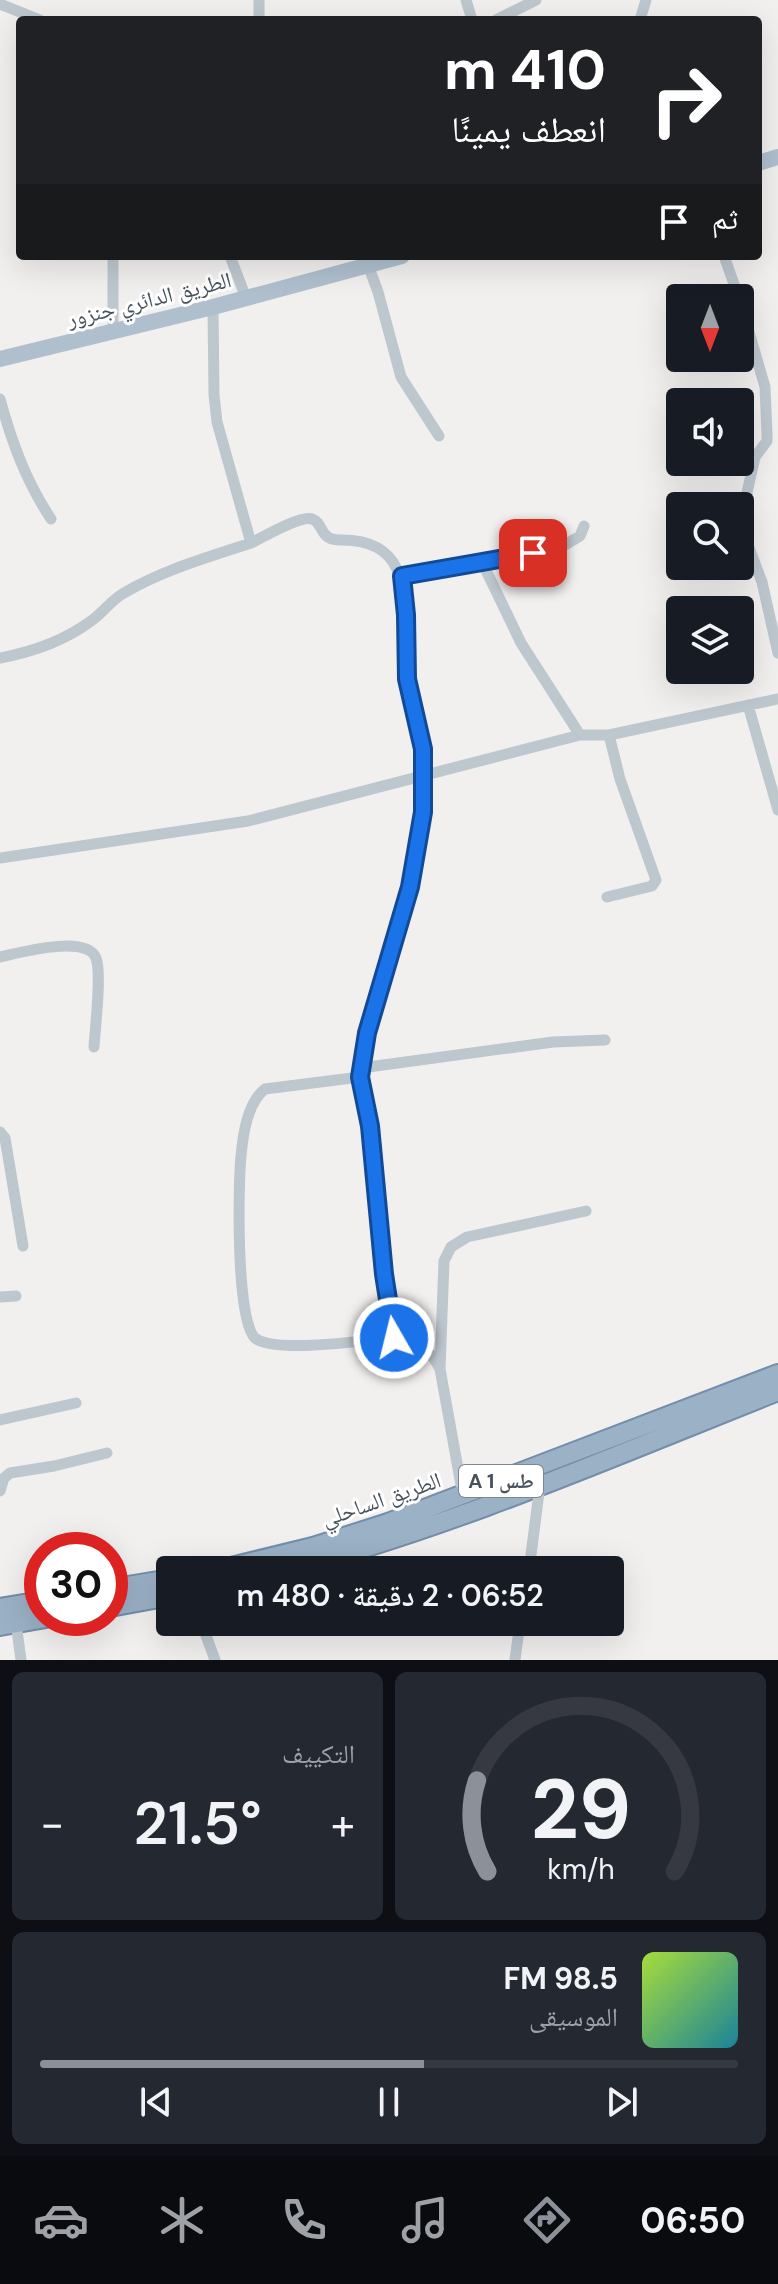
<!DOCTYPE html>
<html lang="ar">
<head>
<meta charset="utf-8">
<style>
	body { margin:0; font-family:"DM Sans","Noto Naskh Arabic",sans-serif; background:#242831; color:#f1f3f6; direction:rtl; height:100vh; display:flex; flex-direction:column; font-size:30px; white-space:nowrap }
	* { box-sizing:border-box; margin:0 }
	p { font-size:26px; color:#9ea1a6 }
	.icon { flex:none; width:44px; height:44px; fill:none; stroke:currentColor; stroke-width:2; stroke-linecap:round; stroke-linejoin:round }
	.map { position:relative; height:1660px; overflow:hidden; direction:ltr }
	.side { display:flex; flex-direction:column; gap:12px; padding:12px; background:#0d0f14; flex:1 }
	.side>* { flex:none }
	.banner { position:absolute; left:16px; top:16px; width:746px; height:244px; border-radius:8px; box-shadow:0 8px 32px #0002; direction:rtl; background:#202124; color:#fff; overflow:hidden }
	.needle { width:52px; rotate:180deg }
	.fabs { position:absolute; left:666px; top:284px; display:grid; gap:16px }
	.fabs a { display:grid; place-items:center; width:88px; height:88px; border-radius:8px; background:#171b24; box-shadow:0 8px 32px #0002; font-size:40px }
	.speed { position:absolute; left:24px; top:1532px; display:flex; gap:16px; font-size:40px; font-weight:700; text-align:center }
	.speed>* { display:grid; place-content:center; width:104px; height:104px; border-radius:50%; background:#171b24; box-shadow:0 8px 32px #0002; line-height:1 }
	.speed .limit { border:12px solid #d22; background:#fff; color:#111 }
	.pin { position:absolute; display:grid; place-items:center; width:68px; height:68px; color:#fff; margin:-34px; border-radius:16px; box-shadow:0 4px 12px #0006 }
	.me { position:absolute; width:88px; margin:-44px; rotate:352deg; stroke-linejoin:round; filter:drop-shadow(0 0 6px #0008) }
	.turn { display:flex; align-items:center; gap:28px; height:168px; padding:0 24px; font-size:36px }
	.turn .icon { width:104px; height:104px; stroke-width:2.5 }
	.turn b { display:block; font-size:56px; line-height:68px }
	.then { display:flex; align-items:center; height:76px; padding:0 24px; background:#0003; gap:16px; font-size:30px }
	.big { font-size:60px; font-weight:600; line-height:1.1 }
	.side .card { flex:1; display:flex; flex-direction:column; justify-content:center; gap:12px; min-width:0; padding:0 28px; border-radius:12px; background:#242831 }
	.side .dial { align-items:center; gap:0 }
	.dial svg { height:208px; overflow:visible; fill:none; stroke:#363941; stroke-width:7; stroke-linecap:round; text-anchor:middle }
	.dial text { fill:#f1f3f6; stroke:none }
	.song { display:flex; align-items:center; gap:24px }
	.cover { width:96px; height:96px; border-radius:12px; background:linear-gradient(135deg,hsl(80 70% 55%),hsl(190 70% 35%)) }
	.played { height:8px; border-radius:4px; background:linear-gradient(90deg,#8c9099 55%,#363941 55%) }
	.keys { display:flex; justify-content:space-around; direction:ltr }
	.heat { display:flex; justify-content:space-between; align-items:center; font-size:44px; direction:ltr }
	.side .tiles { flex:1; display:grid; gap:12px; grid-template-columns:1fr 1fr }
	.card:last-child { grid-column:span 2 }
	.trip { position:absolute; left:156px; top:1556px; width:468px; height:80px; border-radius:8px; background:#171b24; box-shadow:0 8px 32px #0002; font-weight:600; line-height:80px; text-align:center; direction:rtl }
	.tab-bar { display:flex; height:128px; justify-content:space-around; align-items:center; background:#090b0e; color:#9ea1a6 }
	.tab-bar .icon { width:56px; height:56px }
	.tab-bar .on { color:#8c9099 }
	.tab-bar b { font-size:36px; color:#f1f3f6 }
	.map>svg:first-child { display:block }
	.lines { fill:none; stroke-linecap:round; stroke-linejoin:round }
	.trunk-casing { stroke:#728eaa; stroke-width:22 }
	.minor { stroke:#bdc7ce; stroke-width:11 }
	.primary { stroke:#afbfce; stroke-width:16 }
	.trunk { stroke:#9bb1c6; stroke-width:18 }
	.route-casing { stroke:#114b97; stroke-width:20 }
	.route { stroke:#1a73e8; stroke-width:14 }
	.labels { text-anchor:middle; stroke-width:6; stroke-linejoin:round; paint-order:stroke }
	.shield { fill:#fff; stroke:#7e878e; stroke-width:2 }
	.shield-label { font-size:20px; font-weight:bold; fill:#47535d }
	.street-label { font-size:22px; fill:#47535d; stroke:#fff }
</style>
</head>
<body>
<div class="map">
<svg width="778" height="1660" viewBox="0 0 778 1660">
	<rect width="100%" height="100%" fill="#f2efef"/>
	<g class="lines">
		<!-- trunk casing -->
		<g class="trunk-casing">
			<path id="trunk" d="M219,1570l94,-23 75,-24 390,-149
				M287,1570c168,-44 329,-115 491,-179
				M110,1589l60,-10
				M110,1607l60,-11
				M0,1608l42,-7
				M0,1626l46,-8"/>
		</g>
		<!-- minor -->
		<path class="minor" d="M466,0l6,20
			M0,4l40,16
			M259,20v-20
			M496,20l40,-20
			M640,20l6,-20
			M230,256l16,42
			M724,256l15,42
			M368,265l10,27 23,85 38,59
			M740,301l25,86 2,48v6l-12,16 -13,58 3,22 17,45 16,71
			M213,307l1,88 3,27 34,121c12,-6 50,-28 61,-24 12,4 7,21 27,21 86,-2 61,82 68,139 3,24 13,47 16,71 2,19 1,40 0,60 -5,60 -25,119 -42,176 -8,27 -17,54 -20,82 -3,22 7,45 10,66 7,68 13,136 23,204 24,8 34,7 46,31l23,127
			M113,332v-76
			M0,399c12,44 26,82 51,120
			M482,562l39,81 59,92
			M402,576l156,-27 22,-13 4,-10
			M0,658c32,-6 64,-17 91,-37 12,-8 20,-21 33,-28 39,-23 85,-36 127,-50
			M748,705l30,105
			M0,858l248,-37 332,-86h29l169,-36
			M607,897l45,-11 4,-6 -36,-101 -11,-44
			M0,957c19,-4 86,-23 96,1 6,16 -1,70 -2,89
			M361,1068l192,-26 52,-2
			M360,1077l-95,12c-18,14 -22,46 -24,67 -3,29 -5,165 14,182 19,16 111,2 139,0
			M0,1132l5,6 18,108
			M0,1297l16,-1
			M440,1369l4,-108 7,-14 16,-10 119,-26
			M0,1420l76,-17
			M0,1491l4,-13 6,-5 44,-7 53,-13
			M529,1570l11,-85
			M201,1622l14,38
			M16,1623l5,37
			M515,1660l5,-38"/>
		<!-- primary -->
		<path class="primary" d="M758,163l20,-6
			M0,359l213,-52 189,-51"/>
		<!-- trunk -->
		<use href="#trunk" class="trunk"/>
	</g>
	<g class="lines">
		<!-- route casing -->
		<g class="route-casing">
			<path id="route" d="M394,1338l-10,-64 -14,-148 -10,-49 7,-44 43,-146 13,-75v-63l-16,-70 -1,-64 -4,-39 131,-23"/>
		</g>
		<!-- route -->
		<use href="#route" class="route"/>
	</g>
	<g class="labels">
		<!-- shield labels -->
		<rect class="shield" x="459" y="1465" width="84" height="32" rx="6"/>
		<g class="shield-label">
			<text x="501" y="1488">A 1 طس</text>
		</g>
		<!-- street labels -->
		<g class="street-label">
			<text transform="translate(149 299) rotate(-14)" y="8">الطريق الدائري جنزور</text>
			<text transform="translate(381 1499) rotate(-19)" y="8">الطريق الساحلي</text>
		</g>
	</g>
</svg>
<div class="fabs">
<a><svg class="needle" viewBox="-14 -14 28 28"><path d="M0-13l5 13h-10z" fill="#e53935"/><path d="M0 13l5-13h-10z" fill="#9ea1a6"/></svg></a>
<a><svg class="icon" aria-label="sound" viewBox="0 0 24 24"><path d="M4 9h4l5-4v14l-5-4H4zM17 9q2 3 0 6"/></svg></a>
<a><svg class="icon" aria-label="search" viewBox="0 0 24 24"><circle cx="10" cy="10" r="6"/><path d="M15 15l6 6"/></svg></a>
<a><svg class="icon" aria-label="layers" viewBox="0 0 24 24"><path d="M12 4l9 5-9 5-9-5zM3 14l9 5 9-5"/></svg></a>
</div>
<div class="speed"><div class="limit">30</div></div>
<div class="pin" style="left:533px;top:553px;background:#d93025"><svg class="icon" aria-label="arrive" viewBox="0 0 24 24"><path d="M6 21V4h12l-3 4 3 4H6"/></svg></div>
<svg class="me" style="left:394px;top:1338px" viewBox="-20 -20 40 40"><circle r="17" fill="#1a73e8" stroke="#fff" stroke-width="3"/><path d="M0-11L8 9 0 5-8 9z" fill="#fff"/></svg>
<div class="trip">06:52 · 2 دقيقة · 480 m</div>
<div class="banner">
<div class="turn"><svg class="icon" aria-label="right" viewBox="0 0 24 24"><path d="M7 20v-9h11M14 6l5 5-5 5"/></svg><div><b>410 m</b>انعطف يمينًا</div></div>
<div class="then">ثم<svg class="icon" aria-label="arrive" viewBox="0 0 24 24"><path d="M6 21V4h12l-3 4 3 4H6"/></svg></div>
</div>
</div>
<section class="side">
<div class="tiles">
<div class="card dial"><svg viewBox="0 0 100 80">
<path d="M14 69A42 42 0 1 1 86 69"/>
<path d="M14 69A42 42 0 0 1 10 34" stroke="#8c9099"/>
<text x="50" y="56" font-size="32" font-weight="700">29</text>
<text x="50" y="72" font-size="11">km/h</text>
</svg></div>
<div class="card"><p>التكييف</p>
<div class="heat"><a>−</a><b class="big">21.5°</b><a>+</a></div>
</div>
<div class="card">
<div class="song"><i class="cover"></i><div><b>98.5 FM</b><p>الموسيقى</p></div></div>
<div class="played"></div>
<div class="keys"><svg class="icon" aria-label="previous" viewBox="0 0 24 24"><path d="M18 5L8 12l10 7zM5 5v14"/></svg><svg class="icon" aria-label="pause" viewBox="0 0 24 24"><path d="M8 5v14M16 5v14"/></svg><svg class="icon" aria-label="next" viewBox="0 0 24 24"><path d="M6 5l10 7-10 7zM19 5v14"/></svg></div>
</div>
</div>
</section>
<nav class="tab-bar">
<b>06:50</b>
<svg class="icon on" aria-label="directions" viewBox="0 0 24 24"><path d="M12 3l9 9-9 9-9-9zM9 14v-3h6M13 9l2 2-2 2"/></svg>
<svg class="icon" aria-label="music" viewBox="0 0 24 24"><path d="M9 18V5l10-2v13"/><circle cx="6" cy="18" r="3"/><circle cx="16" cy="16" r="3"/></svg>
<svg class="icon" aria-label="phone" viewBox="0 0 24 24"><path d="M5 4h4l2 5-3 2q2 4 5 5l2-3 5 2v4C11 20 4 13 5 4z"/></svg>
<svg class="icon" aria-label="climate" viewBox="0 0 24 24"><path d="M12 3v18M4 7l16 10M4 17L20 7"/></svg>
<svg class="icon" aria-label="car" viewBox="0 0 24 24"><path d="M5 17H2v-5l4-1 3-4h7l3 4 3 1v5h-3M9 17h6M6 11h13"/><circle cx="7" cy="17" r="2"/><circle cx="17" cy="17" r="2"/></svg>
</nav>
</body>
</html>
